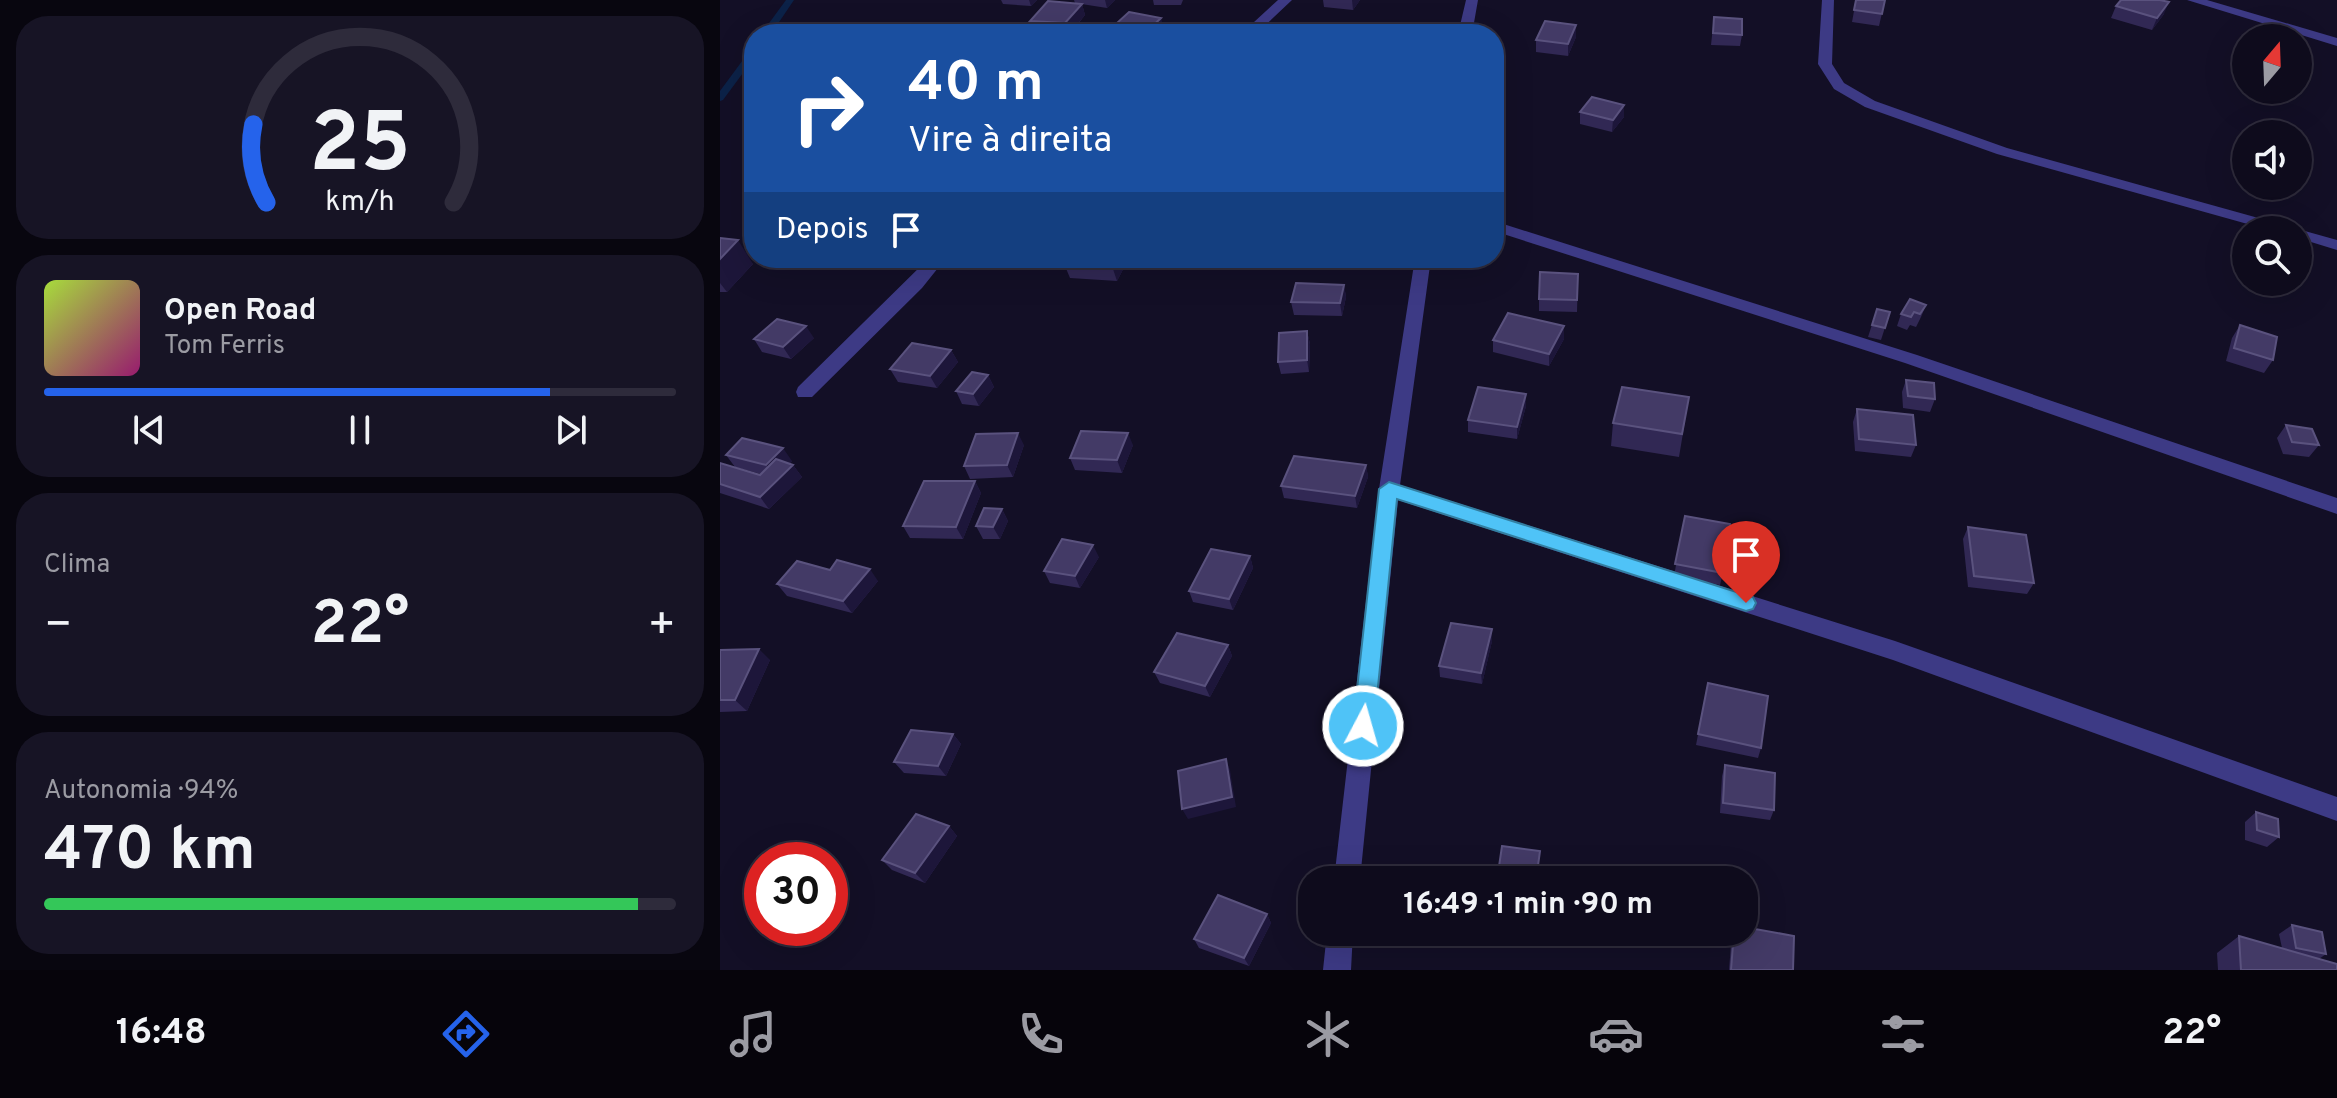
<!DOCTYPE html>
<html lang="pt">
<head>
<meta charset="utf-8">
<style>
	body { margin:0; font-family:Overpass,sans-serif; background:#171425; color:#f1f3f6; height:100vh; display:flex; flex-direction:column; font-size:30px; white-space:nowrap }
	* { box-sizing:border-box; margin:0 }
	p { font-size:26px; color:#9b9ba3 }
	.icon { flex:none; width:44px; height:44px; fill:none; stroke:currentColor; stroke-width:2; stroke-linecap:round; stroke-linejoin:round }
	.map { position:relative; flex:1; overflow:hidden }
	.panel { display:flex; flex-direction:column; gap:16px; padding:16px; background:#08060f; width:720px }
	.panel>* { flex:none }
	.guide { position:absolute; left:24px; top:24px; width:760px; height:244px; border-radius:32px; box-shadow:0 8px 32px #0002,0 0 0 2px #2e2b3b; background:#1a4fa0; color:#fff; overflow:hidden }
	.needle { width:52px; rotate:19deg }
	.tools { position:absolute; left:1512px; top:24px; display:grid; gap:16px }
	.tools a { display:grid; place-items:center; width:80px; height:80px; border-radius:50%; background:#0e0b1c; box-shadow:0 8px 32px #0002,0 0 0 2px #2e2b3b; font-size:40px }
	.speed { position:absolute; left:24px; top:842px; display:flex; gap:16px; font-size:40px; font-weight:700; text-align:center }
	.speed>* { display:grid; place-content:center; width:104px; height:104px; border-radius:50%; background:#0e0b1c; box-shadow:0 8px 32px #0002,0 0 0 2px #2e2b3b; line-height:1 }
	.speed .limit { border:12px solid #d22; background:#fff; color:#111 }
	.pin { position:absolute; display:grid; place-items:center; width:68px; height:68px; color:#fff; margin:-82px -34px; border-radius:50% 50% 50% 0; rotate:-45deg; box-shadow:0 0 8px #0007 }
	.pin .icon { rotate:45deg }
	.me { position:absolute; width:88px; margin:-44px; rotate:6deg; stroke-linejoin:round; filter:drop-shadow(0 0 6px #0008) }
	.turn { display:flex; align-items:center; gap:28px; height:168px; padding:0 32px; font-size:36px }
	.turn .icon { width:104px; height:104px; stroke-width:2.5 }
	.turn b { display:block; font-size:56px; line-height:68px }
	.then { display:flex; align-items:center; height:76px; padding:0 32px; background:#0003; gap:16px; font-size:30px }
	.big { font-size:60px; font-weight:700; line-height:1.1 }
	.panel .card { flex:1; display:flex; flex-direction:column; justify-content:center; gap:12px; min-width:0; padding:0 28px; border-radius:32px; background:#171425 }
	.panel .dial { align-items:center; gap:0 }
	.dial svg { height:208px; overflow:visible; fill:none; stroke:#2e2b3b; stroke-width:7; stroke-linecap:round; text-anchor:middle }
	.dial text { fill:#f1f3f6; stroke:none }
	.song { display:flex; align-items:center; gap:24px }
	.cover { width:96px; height:96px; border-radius:12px; background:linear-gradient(135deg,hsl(80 70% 55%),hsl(320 70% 35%)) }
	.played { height:8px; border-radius:4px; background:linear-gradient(90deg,#2563eb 80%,#2e2b3b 80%) }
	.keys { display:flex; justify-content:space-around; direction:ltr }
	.heat { display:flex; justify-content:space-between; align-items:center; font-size:44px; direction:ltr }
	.charge { height:12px; border-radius:6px; background:linear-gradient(90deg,#34c759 94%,#2e2b3b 0) }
	.trip { position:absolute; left:578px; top:866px; width:460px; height:80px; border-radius:32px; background:#0e0b1c; box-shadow:0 8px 32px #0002,0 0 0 2px #2e2b3b; font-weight:700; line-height:80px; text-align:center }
	.tab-bar { display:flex; height:128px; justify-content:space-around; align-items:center; background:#06040b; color:#9b9ba3 }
	.tab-bar .icon { width:56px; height:56px }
	.tab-bar .on { color:#2563eb }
	.tab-bar b { font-size:36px; color:#f1f3f6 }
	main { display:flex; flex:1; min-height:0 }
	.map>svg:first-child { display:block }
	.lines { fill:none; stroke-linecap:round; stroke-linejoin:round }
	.stream { fill:#0c2248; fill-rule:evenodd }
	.minor { fill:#3d3a85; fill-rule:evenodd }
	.wall { fill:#312854 }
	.shaded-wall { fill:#1d163a }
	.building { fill:#433a66; stroke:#5a527e; stroke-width:2 }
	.route { fill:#4fc3f7; stroke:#337fa1; stroke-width:2 }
</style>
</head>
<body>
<main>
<section class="panel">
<div class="card dial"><svg viewBox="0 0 100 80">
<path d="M14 69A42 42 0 1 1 86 69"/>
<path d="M14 69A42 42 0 0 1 9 39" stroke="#2563eb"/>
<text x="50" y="56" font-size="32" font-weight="700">25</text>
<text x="50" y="72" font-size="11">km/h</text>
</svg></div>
<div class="card">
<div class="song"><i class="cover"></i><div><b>Open Road</b><p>Tom Ferris</p></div></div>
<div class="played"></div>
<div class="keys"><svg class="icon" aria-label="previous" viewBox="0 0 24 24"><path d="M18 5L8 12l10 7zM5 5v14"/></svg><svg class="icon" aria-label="pause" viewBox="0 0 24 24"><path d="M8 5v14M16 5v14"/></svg><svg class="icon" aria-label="next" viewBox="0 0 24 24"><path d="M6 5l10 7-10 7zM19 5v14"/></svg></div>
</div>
<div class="card"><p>Clima</p>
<div class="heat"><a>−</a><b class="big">22°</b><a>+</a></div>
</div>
<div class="card"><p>Autonomia · 94%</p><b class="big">470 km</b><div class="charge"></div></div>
</section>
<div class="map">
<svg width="1617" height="970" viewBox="0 0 1617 970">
	<rect width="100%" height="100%" fill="#130f26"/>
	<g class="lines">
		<!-- stream -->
		<path class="stream" d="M66,0h8l-23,34h-10z
			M34,48v10l-31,42 -3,1v-10l31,-42z"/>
		<!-- minor -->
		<path class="minor" d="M558,0h14l-36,34h-15z
			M746,0h12l-6,34h-14z
			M1102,0h12l-2,64 12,19 31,18 132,47 330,92v10l-39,-12v-8h-29l-272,-76 -132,-47 -31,-18 -16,-25z
			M1467,0h20l130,38v8z
			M774,221l423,134 420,143v16l-432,-151 -411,-132z
			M209,258h17l-24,30 -110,109h-14l-2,-5 2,-5z
			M695,258h16l-31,227 495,156 442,156v24l-444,-161 -495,-160 -38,380h-26l45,-391z
			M607,932h26l-2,38h-28z"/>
	</g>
	<!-- wall -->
	<path class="wall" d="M281,0h36l-6,6 -28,-2z
		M354,0h41l-8,8 -32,-5z
		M433,0h30l-2,5h-27z
		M603,0h37l-7,10 -29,-3z
		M1136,0h29l-6,26 -27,-4z
		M362,4l3,11 -15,19 -33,-2v2h-50l46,-6 -3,-7z
		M1396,6l48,8 -12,16 -41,-12z
		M994,17l28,18 -2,11 -29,-1z
		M856,25v12l-8,19 -32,-4v-12z
		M860,112l44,5 -12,15 -32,-8z
		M0,238l33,26 -26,28h-7z
		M39,258h21l-3,3z
		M349,258h60l-12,23 -47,-3 -5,-12z
		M858,274l-1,38 -38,-1v-12z
		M624,285l2,12 -4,19 -48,-1 -3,-13z
		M1206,305l-5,12 -5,10 -6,-2 -3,5 -10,-4 4,-12z
		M1157,309l13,3 -9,28 -13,-3z
		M1520,325l33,35 -9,13 -38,-12 6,-23z
		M844,326v13l-15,27 -56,-14v-12z
		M587,331l3,13 -1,28 -28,2 -3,-12z
		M94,338l-23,21 -29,-7 -8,-13z
		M231,350l7,12 -21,26 -39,-6 -8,-13z
		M268,375l6,12 -15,19 -17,-2 -6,-13z
		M1186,380l29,19 -5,13 -27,-4 -1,-16z
		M806,406l-9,33 -49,-7v-12z
		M1137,409l59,36 -5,12 -56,-6 -2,-29z
		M965,421l-6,36 -68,-11 2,-23z
		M1566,425l33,20 -10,12 -26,-3 -6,-16z
		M304,445l-11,32 -43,2 -6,-13z
		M413,445l-11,28 -47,-3 -5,-12z
		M6,455l66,6 -3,3 4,1 9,12 -33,32 -49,-16v-30l40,12 1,-1 -26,-7z
		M646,465l2,12 -11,31 -73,-10 -3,-12z
		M255,481l6,12 -18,46 -53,-1 -7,-12z
		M282,509l6,12 -8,18h-17l-7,-13z
		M965,516l38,57 -3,12 -46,-9z
		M1248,527l66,56 -7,11 -59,-7 -5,-48z
		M530,556l3,12 -20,42 -40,-8 -4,-11z
		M379,557l-19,31 -30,-5 -6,-12z
		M110,570l48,11 -26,32 -65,-17 -10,-12z
		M772,641l-10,43 -42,-7 -1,-11z
		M508,645l4,11 -22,41 -50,-14 -6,-11z
		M0,650l50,10 -23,51 -27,1z
		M988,683l53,65 -3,10 -62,-13z
		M233,734l8,10 -15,32 -42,-3 -10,-11z
		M1005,765l49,45 -4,10 -50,-7 2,-37z
		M1536,812l23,25 -12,10 -22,-7v-18z
		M229,826l8,10 -32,47 -33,-13 -10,-10z
		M547,914l4,9 -22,43 -50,-18 -5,-9z
		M1572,925l34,29 -7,5 18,11h-119l-1,-17 22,-17 43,12 -3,-14z
		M1012,932h12l49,38h-64z"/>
	<!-- shaded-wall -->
	<path class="shaded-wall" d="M309,0h8l-6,6z
		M385,0h10l-8,8z
		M632,0h8l-7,10z
		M1449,2l-5,12 -12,16 5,-12z
		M362,4l3,11 -16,19 -4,-11z
		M441,18l3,11 -5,5h-15z
		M856,25v12l-8,19v-12z
		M904,105v12l-12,15 1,-12z
		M18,240l15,24 -26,28 -7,-9v-24z
		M399,258h10l-12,23 -4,-12z
		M624,285l2,12 -4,19 -2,-13z
		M86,326l8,12 -23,21 -8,-12z
		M844,326v13l-15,27v-12z
		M587,331l3,13 -1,28 -2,-12z
		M231,350l7,12 -21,26 -7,-12z
		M268,375l6,12 -15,19 -6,-12z
		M806,394v12l-9,33v-12z
		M298,433l6,12 -11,32 -6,-12z
		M408,433l5,12 -11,28 -5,-13z
		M63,448l9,13 -17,16 -9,-12z
		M73,465l9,12 -33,32 -9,-12z
		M646,465l2,12 -11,31 -2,-12z
		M255,481l6,12 -18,46 -7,-12z
		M282,509l6,12 -8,18 -7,-12z
		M373,545l6,12 -19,31 -5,-12z
		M530,556l3,12 -20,42 -4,-11z
		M150,569l8,12 -26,32 -9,-12z
		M772,629v12l-10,43 -1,-11z
		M508,645l4,11 -22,41 -5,-11z
		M39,649l11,11 -23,51 -12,-11z
		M233,734l8,10 -15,32 -8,-10z
		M506,759l4,11 6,37 -48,12 -6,-10z
		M229,826l8,10 -32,47 -10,-10z
		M547,914l4,9 -22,43 -5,-8z"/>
	<!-- building -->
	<path class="building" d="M1136,0h29l-3,14 -28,-4z
		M1401,0h39l9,2 -12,16 -41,-12z
		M328,1l34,3 -17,19 -35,-2z
		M409,12l32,6 -17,16h-39z
		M994,17l28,2v16l-29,-2z
		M825,21l31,4 -8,19 -32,-4z
		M274,26l41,2 -4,6h-44z
		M872,97l32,8 -11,15 -33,-8z
		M0,238l18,2 -18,19z
		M349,258h50l-6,11 -48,-3z
		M820,272l38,2 -1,26 -38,-1z
		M576,283l48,2 -4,18 -49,-1z
		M1190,299l16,6 -6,9 -6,-2 -3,5 -10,-3z
		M1157,309l13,3 -5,16 -13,-3z
		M788,313l56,13 -15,28 -56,-14z
		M57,319l29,7 -23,21 -29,-8z
		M1520,325l37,12 -4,23 -39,-12z
		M587,331v29l-29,2 1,-29z
		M192,343l39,7 -21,26 -40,-7z
		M252,372l16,3 -15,19 -17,-3z
		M1186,380l28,3 1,16 -27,-3z
		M758,387l48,7 -9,33 -49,-7z
		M902,387l67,10 -7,37 -69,-11z
		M1137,409l56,6 3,30 -57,-6z
		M1566,425l26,4 7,16 -27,-3z
		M361,431l47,2 -11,27 -47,-2z
		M298,433l-11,32 -43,1 12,-32z
		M22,438l41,10 -17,17 -40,-10z
		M574,456l72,9 -11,31 -74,-10z
		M56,459l17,6 -33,32 -40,-13v-21l40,12z
		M204,481h51l-19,46 -53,-1z
		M264,508l18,1 -9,18 -17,-1z
		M965,516l45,8 -7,49 -48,-9z
		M1248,527l58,8 8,48 -60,-7z
		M342,539l31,6 -18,31 -31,-5z
		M491,549l39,7 -21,43 -40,-8z
		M117,560l33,9 -27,32 -66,-17 20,-23 33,9z
		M731,623l41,6 -11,44 -42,-7z
		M457,633l51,12 -23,41 -51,-14z
		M39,649l-24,51h-15v-50z
		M988,683l60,13 -7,52 -63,-14z
		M191,730l42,4 -15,32 -44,-4z
		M506,759l6,38 -50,12 -4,-38z
		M1005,765l50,8 -1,37 -51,-7z
		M1536,812l22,7 1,18 -22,-7z
		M196,814l33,12 -34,47 -33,-13z
		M782,846l38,5 -4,29h-39z
		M498,895l49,19 -23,44 -50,-19z
		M1572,925l30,7 4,22 -30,-6z
		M1024,927l50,9 -1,34h-62l3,-38h10z
		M1519,936l98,28v6h-96z"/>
	<!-- route -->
	<path class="route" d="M669,482l357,113 7,2 3,6 -3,6 -7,2 -349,-112 -23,227 -3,7 -8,2 -7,-2 -3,-7 26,-237z"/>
</svg>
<div class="tools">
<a><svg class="needle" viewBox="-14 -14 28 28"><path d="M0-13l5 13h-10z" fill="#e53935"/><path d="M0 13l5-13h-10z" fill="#9b9ba3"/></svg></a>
<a><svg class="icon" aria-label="sound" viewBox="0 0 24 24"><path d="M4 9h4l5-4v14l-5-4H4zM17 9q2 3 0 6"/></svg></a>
<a><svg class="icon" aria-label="search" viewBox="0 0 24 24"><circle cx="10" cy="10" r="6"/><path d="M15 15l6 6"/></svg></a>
</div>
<div class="speed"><div class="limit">30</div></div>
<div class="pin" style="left:1026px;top:603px;background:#d93025"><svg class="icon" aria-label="arrive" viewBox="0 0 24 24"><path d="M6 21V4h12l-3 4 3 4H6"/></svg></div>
<svg class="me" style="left:643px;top:726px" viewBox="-20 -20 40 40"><circle r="17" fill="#4fc3f7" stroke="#fff" stroke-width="3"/><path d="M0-11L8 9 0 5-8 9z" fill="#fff"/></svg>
<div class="trip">16:49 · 1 min · 90 m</div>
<div class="guide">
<div class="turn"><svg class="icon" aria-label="right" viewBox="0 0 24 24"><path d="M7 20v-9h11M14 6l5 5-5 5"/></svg><div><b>40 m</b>Vire à direita</div></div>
<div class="then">Depois<svg class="icon" aria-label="arrive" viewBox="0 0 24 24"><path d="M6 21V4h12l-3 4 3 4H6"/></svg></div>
</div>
</div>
</main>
<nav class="tab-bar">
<b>16:48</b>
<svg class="icon on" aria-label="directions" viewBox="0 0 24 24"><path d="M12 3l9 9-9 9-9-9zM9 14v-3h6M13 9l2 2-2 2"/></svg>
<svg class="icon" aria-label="music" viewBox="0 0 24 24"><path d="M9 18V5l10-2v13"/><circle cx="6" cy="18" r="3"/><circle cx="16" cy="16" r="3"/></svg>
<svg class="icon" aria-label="phone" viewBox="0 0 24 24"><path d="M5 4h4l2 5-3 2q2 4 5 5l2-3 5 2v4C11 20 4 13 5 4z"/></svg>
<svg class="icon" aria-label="climate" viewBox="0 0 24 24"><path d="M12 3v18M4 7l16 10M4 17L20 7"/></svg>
<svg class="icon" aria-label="car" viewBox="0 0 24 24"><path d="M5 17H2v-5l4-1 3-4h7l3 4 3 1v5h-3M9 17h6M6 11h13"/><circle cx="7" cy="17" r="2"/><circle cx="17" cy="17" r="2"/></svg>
<svg class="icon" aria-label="filters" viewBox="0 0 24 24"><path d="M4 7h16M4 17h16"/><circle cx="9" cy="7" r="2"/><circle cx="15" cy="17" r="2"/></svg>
<b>22°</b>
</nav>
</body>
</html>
